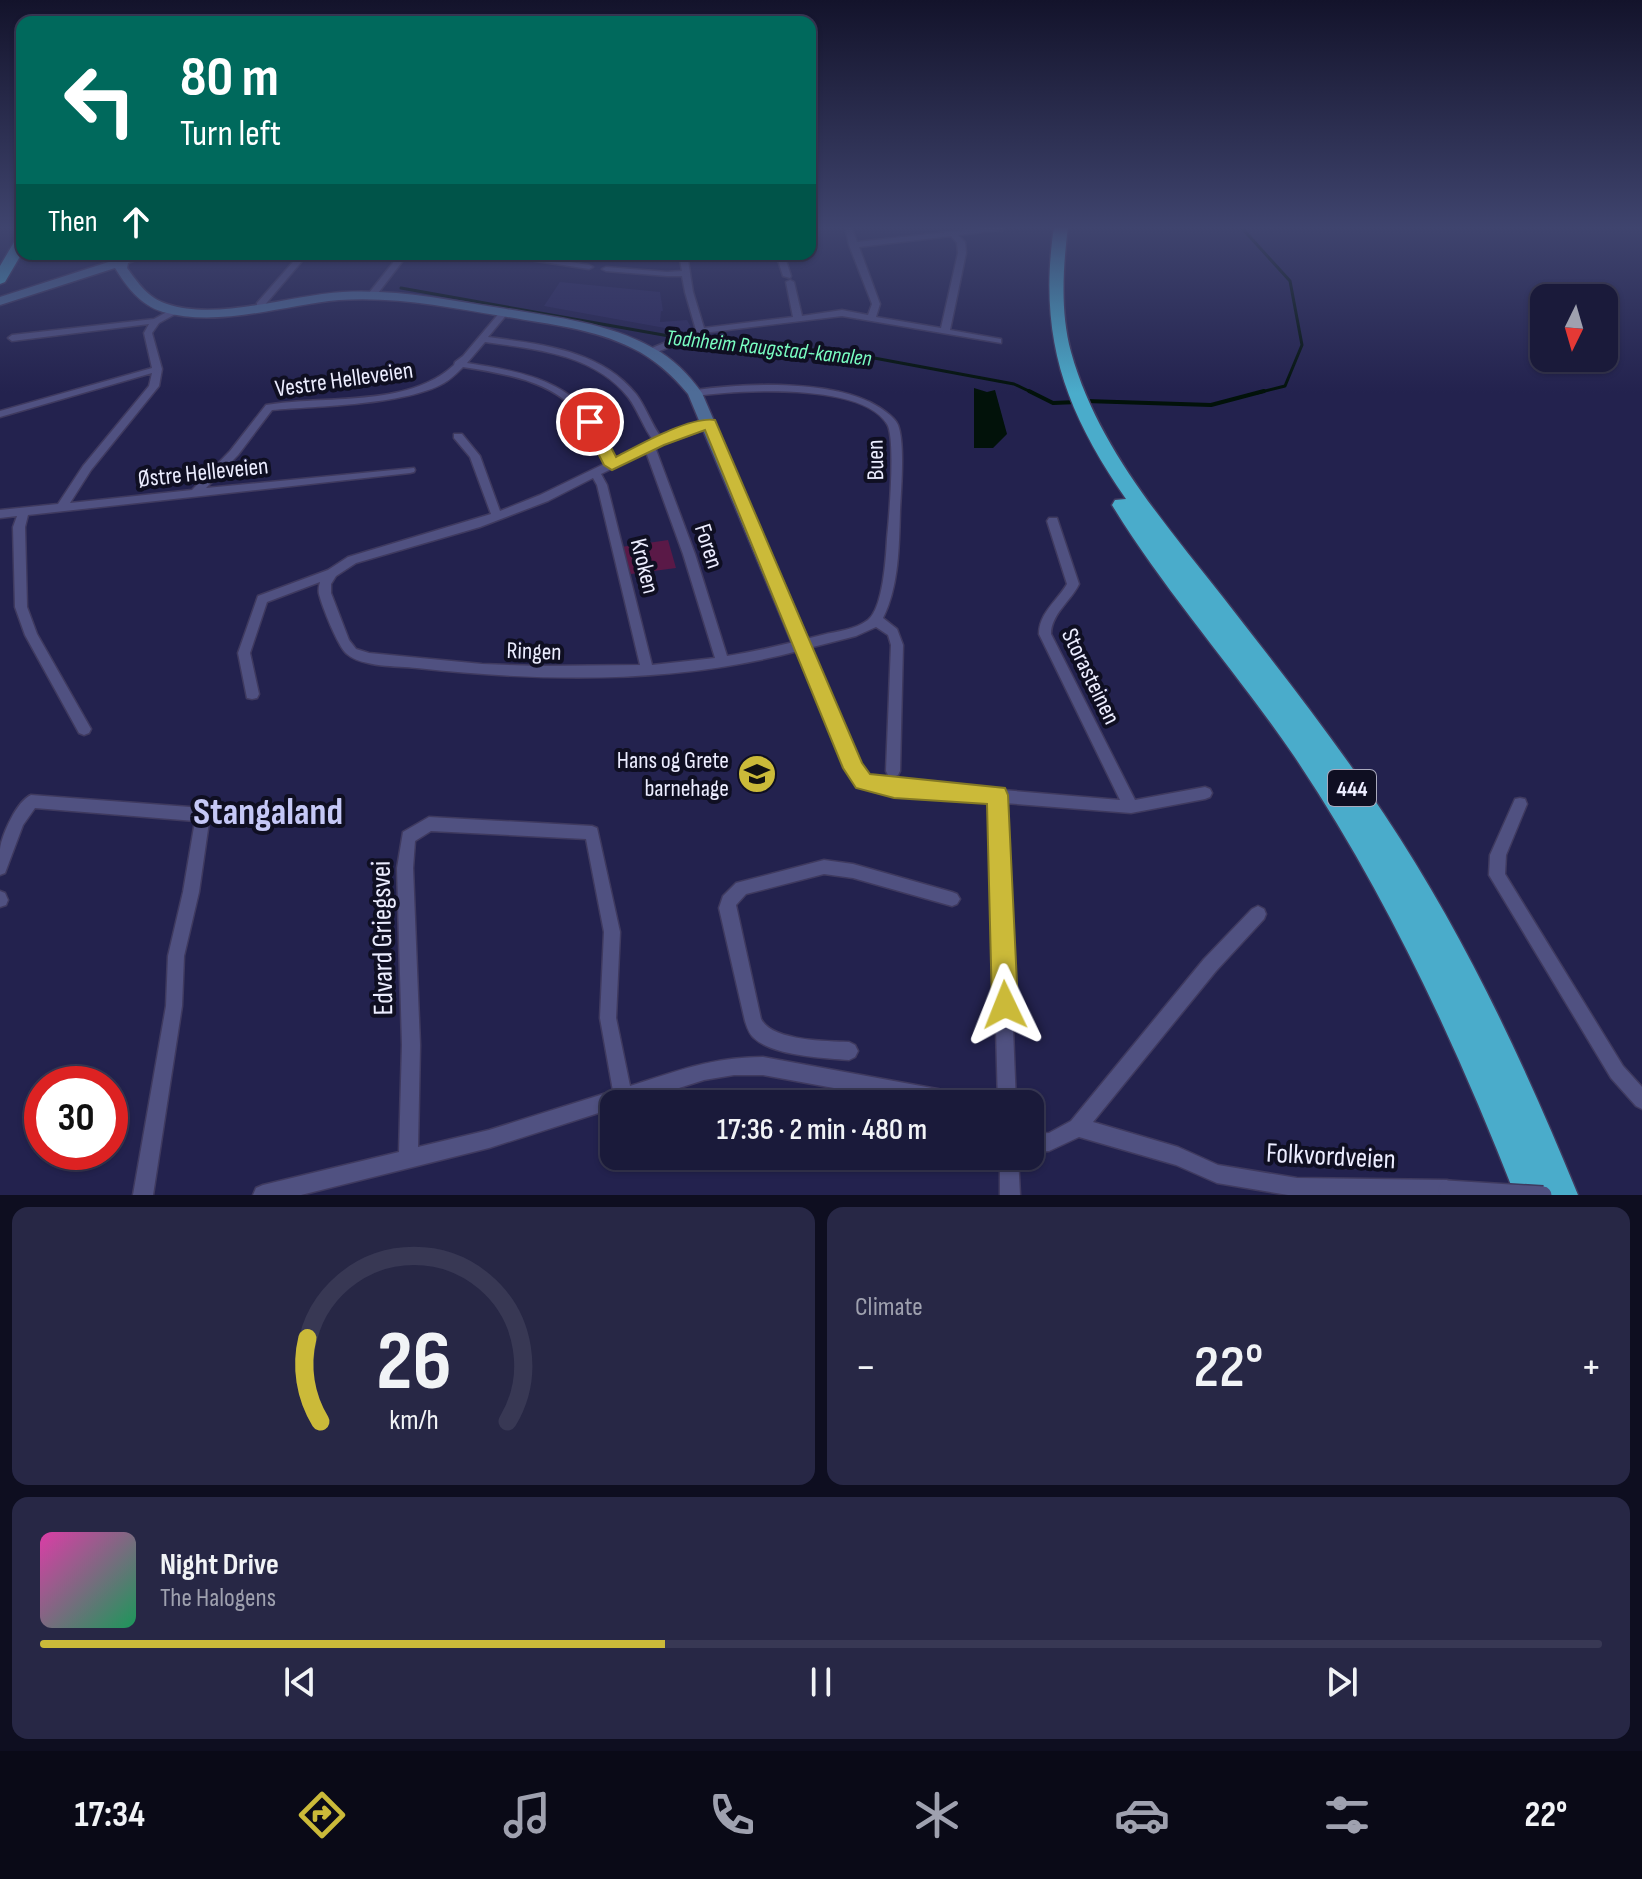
<!DOCTYPE html>
<html lang="en">
<head>
<meta charset="utf-8">
<style>
	body { margin:0; font-family:"Sofia Sans Condensed",sans-serif; background:#272745; color:#f1f3f6; height:100vh; display:flex; flex-direction:column; font-size:30px; white-space:nowrap }
	* { box-sizing:border-box; margin:0 }
	p { font-size:26px; color:#9fa1af }
	.icon { flex:none; width:44px; height:44px; fill:none; stroke:currentColor; stroke-width:2; stroke-linecap:round; stroke-linejoin:round }
	.map { position:relative; height:1195px; overflow:hidden }
	.panel { display:flex; flex-direction:column; gap:12px; padding:12px; background:#0e0e20; flex:1 }
	.panel>* { flex:none }
	.top-card { position:absolute; left:16px; top:16px; width:800px; height:244px; border-radius:16px; box-shadow:0 2px 6px #0004,0 0 0 2px #383854; background:#00695c; color:#fff; overflow:hidden }
	.needle { width:52px; rotate:185deg }
	.buttons { position:absolute; left:1530px; top:284px; display:grid; gap:16px }
	.buttons a { display:grid; place-items:center; width:88px; height:88px; border-radius:16px; background:#1a1a3a; box-shadow:0 2px 6px #0004,0 0 0 2px #383854; font-size:40px }
	.speed { position:absolute; left:24px; top:1066px; display:flex; gap:16px; font-size:40px; font-weight:700; text-align:center }
	.speed>* { display:grid; place-content:center; width:104px; height:104px; border-radius:50%; background:#1a1a3a; box-shadow:0 2px 6px #0004,0 0 0 2px #383854; line-height:1 }
	.speed .limit { border:12px solid #d22; background:#fff; color:#111 }
	.pin { position:absolute; display:grid; place-items:center; width:68px; height:68px; color:#fff; margin:-34px; border:4px solid #fff; border-radius:50%; box-shadow:0 2px 8px #0007 }
	.me { position:absolute; width:88px; margin:-44px; rotate:358deg; stroke-linejoin:round; filter:drop-shadow(0 0 6px #0008) }
	.turn { display:flex; align-items:center; gap:28px; height:168px; padding:0 32px; font-size:36px }
	.turn .icon { width:104px; height:104px; stroke-width:2.5 }
	.turn b { display:block; font-size:56px; line-height:68px }
	.then { display:flex; align-items:center; height:76px; padding:0 32px; background:#0003; gap:16px; font-size:30px }
	.big { font-size:60px; font-weight:600; line-height:1.1 }
	.panel .card { flex:1; display:flex; flex-direction:column; justify-content:center; gap:12px; min-width:0; padding:0 28px; border-radius:16px; background:#272745 }
	.panel .dial { align-items:center; gap:0 }
	.dial svg { height:208px; overflow:visible; fill:none; stroke:#383854; stroke-width:7; stroke-linecap:round; text-anchor:middle }
	.dial text { fill:#f1f3f6; stroke:none }
	.song { display:flex; align-items:center; gap:24px }
	.cover { width:96px; height:96px; border-radius:12px; background:linear-gradient(135deg,hsl(320 70% 55%),hsl(150 70% 35%)) }
	.played { height:8px; border-radius:4px; background:linear-gradient(90deg,#cbba39 40%,#383854 40%) }
	.keys { display:flex; justify-content:space-around; direction:ltr }
	.heat { display:flex; justify-content:space-between; align-items:center; font-size:44px; direction:ltr }
	.panel .tiles { flex:1; display:grid; gap:12px; grid-template-columns:1fr 1fr }
	.card:last-child { grid-column:span 2 }
	.trip { position:absolute; left:600px; top:1090px; width:444px; height:80px; border-radius:16px; background:#1a1a3a; box-shadow:0 2px 6px #0004,0 0 0 2px #383854; font-weight:600; line-height:80px; text-align:center }
	.menu { display:flex; height:128px; justify-content:space-around; align-items:center; background:#0a0a17; color:#9fa1af }
	.menu .icon { width:56px; height:56px }
	.menu .current { color:#cbba39 }
	.menu b { font-size:36px; color:#f1f3f6 }
	.map>svg:first-child { display:block }
	.built { fill:#2c2a5d }
	.green { fill:#5a1947 }
	.water { fill:#02120a }
	.lines { fill:none; stroke-linecap:round; stroke-linejoin:round }
	.stream-far1 { stroke:#02120a; stroke-width:3 }
	.stream { stroke:#02120a; stroke-width:4 }
	.street-casing { stroke:#3f3a5f; stroke-width:3 }
	.secondary-casing { stroke:#3f3a5f; stroke-width:3 }
	.highway-casing { stroke:#3f3a5f; stroke-width:3 }
	.street { fill:#505181; fill-rule:evenodd }
	.secondary { fill:#4e6c97; fill-rule:evenodd }
	.highway { fill:#4aaccb; fill-rule:evenodd }
	.street-bridge-casing { stroke:#3f3a5f; stroke-width:20; stroke-linecap:butt }
	.street-bridge { stroke:#505181; stroke-width:17 }
	.route { fill:#cbba39; stroke:#847925; stroke-width:2 }
	.labels { text-anchor:middle; stroke-width:8; stroke-linejoin:round; paint-order:stroke }
	.far-water-label { font-size:22px; font-style:italic; fill:#79fdc1; stroke:#0f0f22 }
	.shield { fill:#0f0f22; stroke:#aaaabd; stroke-width:2 }
	.shield-label { font-size:22px; font-weight:bold; fill:#ecedff }
	.street-label { font-size:24px; fill:#ecedff; stroke:#0f0f22 }
	.poi-label { font-size:24px; fill:#ecedff; stroke:#0f0f22; text-anchor:end }
	.near-street-label { font-size:28px; fill:#ecedff; stroke:#0f0f22 }
	.near-district-label { font-size:38px; font-weight:bold; fill:#c5c8f6; stroke:#0f0f22 }
</style>
</head>
<body>
<div class="map">
<svg width="1642" height="1195" viewBox="0 0 1642 1195">
	<rect width="100%" height="100%" fill="#23224e"/>
	<!-- built -->
	<path class="built" d="M560,282l100,10 3,19h-2l-1,11 27,-2 5,9 -5,3 -143,-26z"/>
	<!-- green -->
	<path class="green" d="M668,540l8,28 -45,6 -10,-27z"/>
	<!-- water -->
	<path class="water" d="M974,388l13,4 8,-2 12,44 -14,14h-19z"/>
	<g class="lines">
		<!-- stream-far1 -->
		<path class="stream-far1" d="M1240,226l50,55 12,64 -17,41 -28,7
			M401,288l296,53 60,8 74,1 183,34 19,9"/>
		<!-- stream -->
		<path class="stream" d="M1029,391l24,12 24,-1
			M1086,401l125,4 53,-14"/>
		<!-- street casing -->
		<g class="street-casing">
			<path id="street" d="M845,226h6l6,16 146,-16v4h-3l-42,5 7,7 1,11 -16,77 51,9v4l-159,-27 -139,17 -53,22 -3,-1v-4l49,-20 -11,-38 -3,-16h-15l-61,-5 -4,-2 4,-2 61,5 15,-1 -3,-17h8l6,38 11,36 89,-11 -7,-35 4,-2 4,2 8,34 40,-6 26,5 4,-11 -23,-59zM951,236l6,7 1,10 -17,75 -65,-11 4,-13 -21,-57z
				M300,254h8l-45,53h-6v-4z
				M400,254h8l-33,43h-6v-4z
				M500,254h20l69,11 4,2 -4,2 -85,-13z
				M776,254h8l7,22 -1,2 -7,-2z
				M176,307l4,3 -1,2 -20,11 -7,10 10,36 -3,17 -68,84 -21,33 122,-13 38,-39 36,-46c58,-10 142,3 188,-40l1,-3 8,-6 38,-45 3,-1 4,3 -20,24c52,7 113,13 148,57 10,13 15,30 25,43l49,-16 5,3 -1,2 -59,21 40,107 32,102c32,-5 63,-13 95,-21 15,-4 33,-5 46,-15 15,-12 18,-62 19,-81 2,-20 9,-101 0,-115 -25,-42 -150,-34 -192,-28l-5,-3 5,-3c51,-7 149,-12 191,22 4,3 10,8 12,13 7,18 3,65 2,85 -1,36 -1,76 -17,108l14,11 6,16 -3,126 -2,4 -5,2 -5,-2 -2,-4 5,-126 -3,-10 -12,-8 -20,9 -47,12 51,117 8,12 5,2 247,21 -81,-166c0,-21 18,-33 28,-50l-20,-63 2,-3h8l22,66c-8,17 -28,30 -28,50l84,166 70,-13 5,2 2,4 -2,4 -5,2 -74,14 -127,-10 12,301h-18l-8,-303 -117,-10 -15,-5 -11,-18 -49,-117c-124,33 -254,31 -381,17 -19,-2 -56,-1 -70,-14 -9,-7 -25,-48 -28,-60 -1,-5 0,-8 1,-12l-53,20 -17,51 9,41 -2,4 -5,1 -5,-1 -9,-45 20,-57 70,-26 20,-13 143,-43 -21,-57 -16,-19v-4h8l18,22 20,55 40,-16 66,-32c-8,-13 -12,-27 -20,-40 -26,-41 -79,-49 -123,-56 -6,6 -12,12 -19,16 -38,22 -127,23 -172,27l-34,45 -32,33 208,-20 1,2 -1,2 -4,1 -382,42 -3,12 2,80 10,27 54,95 -2,4 -5,2 -5,-2 -54,-98 -10,-28 -2,-80 4,-11 -17,2v-8l58,-6 25,-38 66,-80 3,-13 -152,44v-6l152,-43 -8,-35 5,-9 -137,17 -4,-3 4,-3 142,-16zM485,342c50,7 109,12 143,55 10,13 15,30 25,43l-39,19c-7,-13 -12,-27 -20,-39 -28,-41 -81,-50 -127,-57zM646,452l37,102 32,104 -63,7 -45,-180 -6,-11zM593,478l4,7 43,180 -100,1 -58,-2 -113,-11 -13,-4 -7,-9 -18,-47v-9l5,-8 20,-13 124,-36 68,-26z
				M31,795l172,13 5,2 2,5 -11,77 -15,64 -2,50 -29,189h-20l33,-189 2,-50 15,-64 12,-71 -160,-13 -12,17 -18,48 -5,2c0,-8 0,-18 0,-26 2,-15 17,-48 31,-54z
				M1520,798l5,1 2,5 -21,51 -1,19 118,192 19,21v22l-6,-3 -25,-28 -122,-203 1,-20 25,-56z
				M429,817l163,9 5,2 23,104 -4,86 14,68c47,-15 82,-29 133,-29l207,38 6,3 3,6h-58l-158,-29h-29l-30,5 -75,24h-15v4l-125,40 -188,47h-48l3,-7 7,-3 136,-33 3,-107 -5,-177 6,-36zM431,831l155,8 18,93 -4,86 13,73 -124,39 -71,17 2,-102 -7,-177 2,-27z
				M824,860l29,4 99,28 5,2 3,5 -3,5 -5,2 -99,-28 -29,-4 -78,20 -10,11 25,114c11,22 65,22 88,23l6,3 3,6 -3,6 -6,3c-25,-2 -76,-4 -95,-22 -5,-4 -7,-11 -9,-17l-26,-113 4,-12 13,-13z
				M0,891l5,2 3,7 -2,5 -6,2z
				M1258,906l6,3 2,5 -2,5 -48,52 -123,151 85,25 40,18 79,13 150,2 7,2 2,7 -2,6h-166l-71,-12 -41,-18 -97,-28 -30,14 -19,1v-18l19,-1 22,-12 133,-162 48,-50z
				M1000,1156h18l2,39h-20z"/>
		</g>
		<!-- secondary casing -->
		<g class="secondary-casing">
			<path id="secondary" d="M120,254h31l-23,9 -1,5c11,15 21,30 40,36 51,17 123,-9 176,-12 53,-3 105,8 157,16 52,9 106,14 153,40 20,10 36,27 49,45l109,253 -2,5h-14l-2,-5 -105,-252c-16,-19 -33,-35 -56,-46 -40,-20 -86,-24 -130,-32 -54,-9 -108,-20 -163,-16 -56,5 -120,28 -176,12 -23,-7 -36,-25 -48,-44l-115,37v-8l118,-38z"/>
		</g>
		<!-- highway casing -->
		<g class="highway-casing">
			<path id="highway" d="M1054,226h14c-5,42 -8,85 3,126 26,94 92,169 151,244 56,72 112,143 162,218 80,120 140,249 194,381h-63c-60,-153 -129,-302 -221,-439 -58,-85 -128,-163 -182,-251l3,-5 11,-1c-62,-90 -88,-163 -72,-273z
				M22,236v17l-17,29 -5,2v-18l17,-29z"/>
		</g>
		<!-- street -->
		<use href="#street" class="street"/>
		<!-- secondary -->
		<use href="#secondary" class="secondary"/>
		<!-- highway -->
		<use href="#highway" class="highway"/>
		<!-- street-bridge casing -->
		<g class="street-bridge-casing">
			<path id="street-bridge" d="M1447,1189l96,6"/>
		</g>
		<!-- street-bridge -->
		<use href="#street-bridge" class="street-bridge"/>
	</g>
	<!-- sky -->
	<linearGradient id="sky" x2="0" y2="1"><stop stop-color="#13132b"/><stop offset="0.58" stop-color="#3f446e"/><stop offset="1" stop-color="#3f446e" stop-opacity="0"/></linearGradient>
	<rect width="1642" height="393" fill="url(#sky)"/>
	<!-- route -->
	<path class="route" d="M590,418l8,4 18,35c23,-12 74,-41 99,-37l147,343 8,11 135,14 3,7 10,210 -4,9 -9,4 -9,-4 -4,-9 -5,-201 -93,-6 -38,-10 -13,-20 -138,-338 -41,15 -52,25 -8,-5 -22,-43z"/>
	<!-- icons -->
	<defs>
		<g id="school-disc" transform="scale(2)"><circle r="9.5" fill="#cbba39" stroke="#0f0f22"/><path d="M0-5L7-2L0 1L-7-2ZM-4 1L0 2.5L4 1V4Q0 6-4 4Z" fill="#111"/></g>
	</defs>
	<g fill-rule="evenodd">
		<use href="#school-disc" x="757" y="774"/>
	</g>
	<g class="labels">
		<!-- far-water labels -->
		<g class="far-water-label">
			<text transform="translate(769 347) rotate(6)" y="8">Todnheim Raugstad-kanalen</text>
		</g>
		<!-- shield labels -->
		<rect class="shield" x="1328" y="770" width="48" height="36" rx="6"/>
		<g class="shield-label">
			<text x="1352" y="796">444</text>
		</g>
		<!-- street labels -->
		<g class="street-label">
			<text transform="translate(344 379) rotate(-8)" y="8">Vestre Helleveien</text>
			<text transform="translate(875 460) rotate(-91)" y="8">Buen</text>
			<text transform="translate(203 472) rotate(-6)" y="8">Østre Helleveien</text>
			<text transform="translate(709 546) rotate(72)" y="8">Foren</text>
			<text transform="translate(645 566) rotate(76)" y="8">Kroken</text>
			<text transform="translate(534 651) rotate(2)" y="8">Ringen</text>
			<text transform="translate(1091 676) rotate(64)" y="8">Storasteinen</text>
		</g>
		<!-- poi labels -->
		<g class="poi-label">
			<text x="729" y="768">Hans og Grete<tspan x="729" dy="28">barnehage</tspan></text>
		</g>
		<!-- near-street labels -->
		<g class="near-street-label">
			<text transform="translate(381 938) rotate(-91)" y="10">Edvard Griegsvei</text>
			<text transform="translate(1331 1155) rotate(3)" y="10">Folkvordveien</text>
		</g>
		<!-- near-district labels -->
		<g class="near-district-label">
			<text x="268" y="824">Stangaland</text>
		</g>
	</g>
</svg>
<div class="buttons">
<a><svg class="needle" viewBox="-14 -14 28 28"><path d="M0-13l5 13h-10z" fill="#e53935"/><path d="M0 13l5-13h-10z" fill="#9fa1af"/></svg></a>
</div>
<div class="speed"><div class="limit">30</div></div>
<div class="pin" style="left:590px;top:422px;background:#d93025"><svg class="icon" aria-label="arrive" viewBox="0 0 24 24"><path d="M6 21V4h12l-3 4 3 4H6"/></svg></div>
<svg class="me" style="left:1005px;top:1005px" viewBox="-20 -20 40 40"><path d="M0-17L14 15 0 8-14 15z" fill="#cbba39" stroke="#fff" stroke-width="4"/></svg>
<div class="trip">17:36 · 2 min · 480 m</div>
<div class="top-card">
<div class="turn"><svg class="icon" aria-label="left" viewBox="0 0 24 24"><path d="M17 20v-9H6M10 6l-5 5 5 5"/></svg><div><b>80 m</b>Turn left</div></div>
<div class="then">Then<svg class="icon" aria-label="ahead" viewBox="0 0 24 24"><path d="M12 20V5M6 11l6-6 6 6"/></svg></div>
</div>
</div>
<section class="panel">
<div class="tiles">
<div class="card dial"><svg viewBox="0 0 100 80">
<path d="M14 69A42 42 0 1 1 86 69"/>
<path d="M14 69A42 42 0 0 1 9 37" stroke="#cbba39"/>
<text x="50" y="56" font-size="32" font-weight="700">26</text>
<text x="50" y="72" font-size="11">km/h</text>
</svg></div>
<div class="card"><p>Climate</p>
<div class="heat"><a>−</a><b class="big">22°</b><a>+</a></div>
</div>
<div class="card">
<div class="song"><i class="cover"></i><div><b>Night Drive</b><p>The Halogens</p></div></div>
<div class="played"></div>
<div class="keys"><svg class="icon" aria-label="previous" viewBox="0 0 24 24"><path d="M18 5L8 12l10 7zM5 5v14"/></svg><svg class="icon" aria-label="pause" viewBox="0 0 24 24"><path d="M8 5v14M16 5v14"/></svg><svg class="icon" aria-label="next" viewBox="0 0 24 24"><path d="M6 5l10 7-10 7zM19 5v14"/></svg></div>
</div>
</div>
</section>
<nav class="menu">
<b>17:34</b>
<svg class="icon current" aria-label="directions" viewBox="0 0 24 24"><path d="M12 3l9 9-9 9-9-9zM9 14v-3h6M13 9l2 2-2 2"/></svg>
<svg class="icon" aria-label="music" viewBox="0 0 24 24"><path d="M9 18V5l10-2v13"/><circle cx="6" cy="18" r="3"/><circle cx="16" cy="16" r="3"/></svg>
<svg class="icon" aria-label="phone" viewBox="0 0 24 24"><path d="M5 4h4l2 5-3 2q2 4 5 5l2-3 5 2v4C11 20 4 13 5 4z"/></svg>
<svg class="icon" aria-label="climate" viewBox="0 0 24 24"><path d="M12 3v18M4 7l16 10M4 17L20 7"/></svg>
<svg class="icon" aria-label="car" viewBox="0 0 24 24"><path d="M5 17H2v-5l4-1 3-4h7l3 4 3 1v5h-3M9 17h6M6 11h13"/><circle cx="7" cy="17" r="2"/><circle cx="17" cy="17" r="2"/></svg>
<svg class="icon" aria-label="filters" viewBox="0 0 24 24"><path d="M4 7h16M4 17h16"/><circle cx="9" cy="7" r="2"/><circle cx="15" cy="17" r="2"/></svg>
<b>22°</b>
</nav>
</body>
</html>
